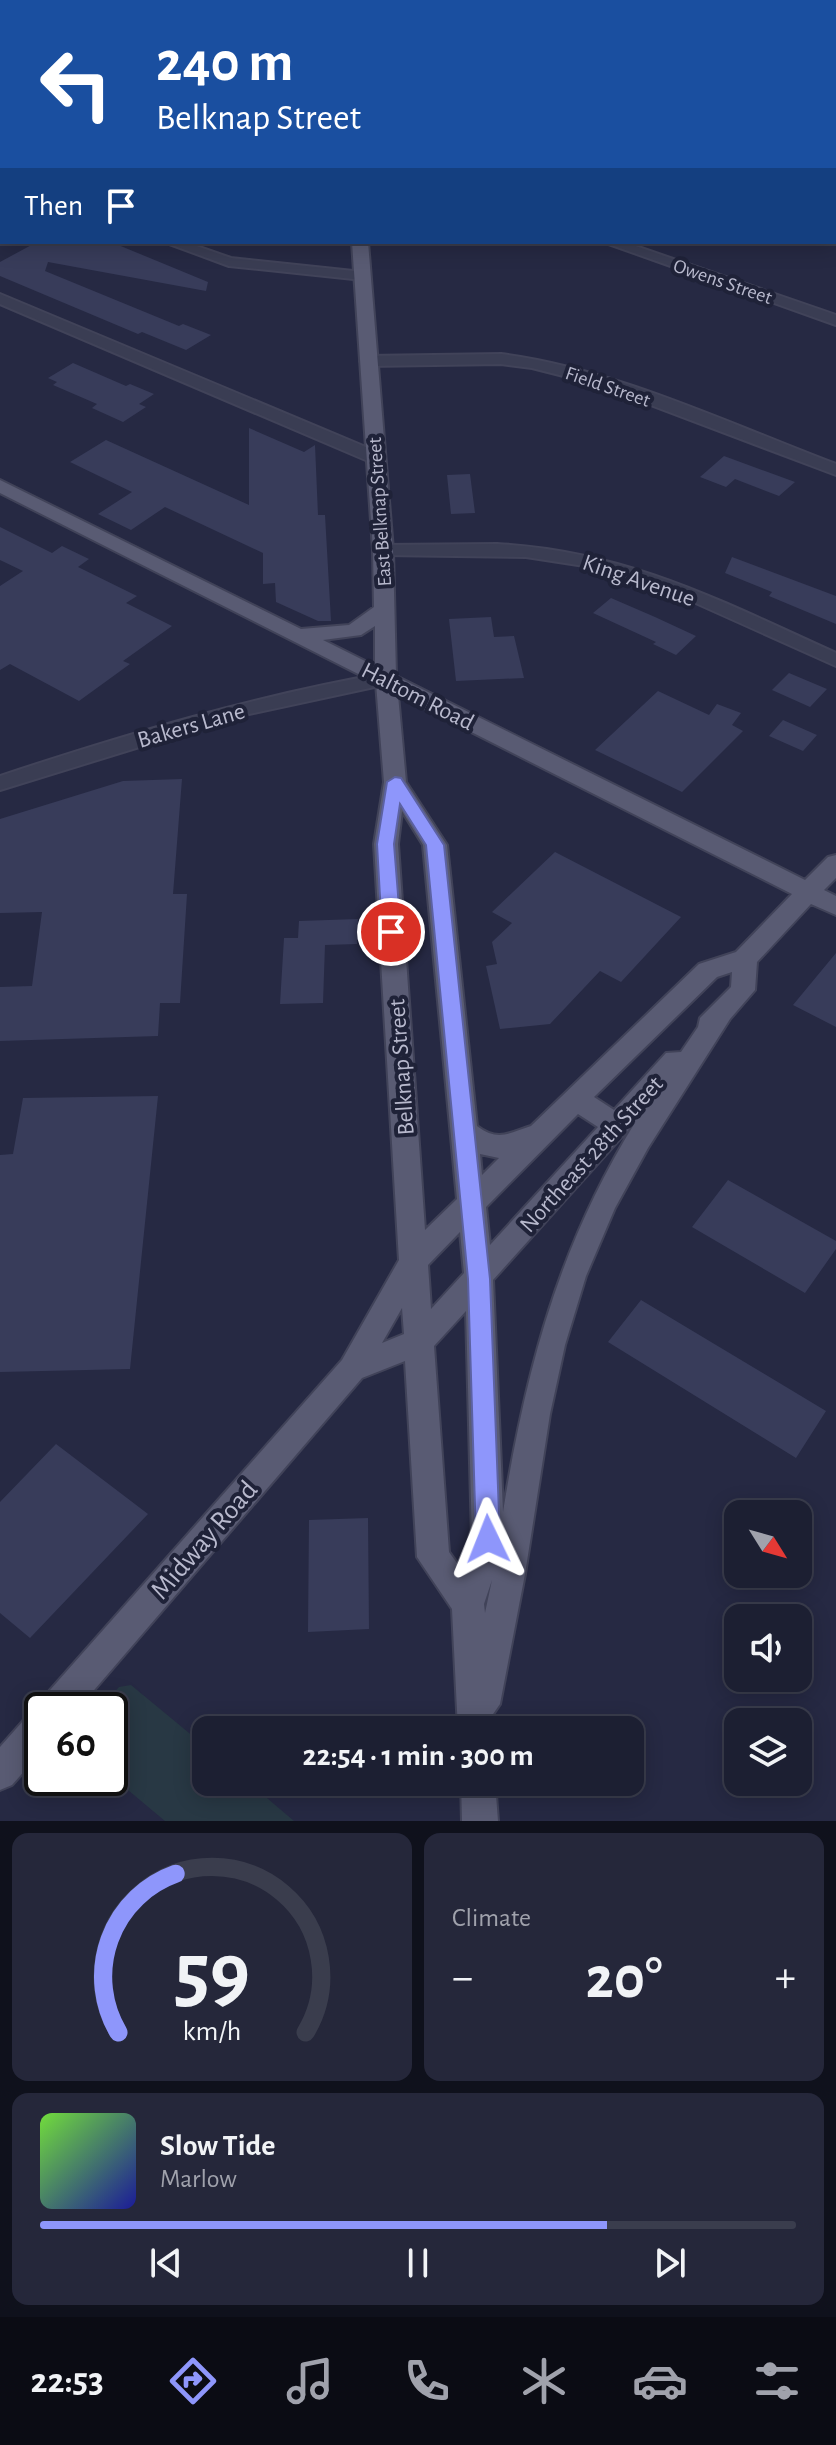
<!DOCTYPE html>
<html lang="en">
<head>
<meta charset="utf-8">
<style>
	body { margin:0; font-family:"Alegreya Sans",sans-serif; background:#25273a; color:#f1f3f6; height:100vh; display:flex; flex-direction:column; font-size:30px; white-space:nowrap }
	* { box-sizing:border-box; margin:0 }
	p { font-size:26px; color:#a0a2ac }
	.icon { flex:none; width:44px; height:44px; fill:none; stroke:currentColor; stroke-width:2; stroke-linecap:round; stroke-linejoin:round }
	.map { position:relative; height:1821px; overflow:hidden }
	.panel { display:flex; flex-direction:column; gap:12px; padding:12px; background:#0f111c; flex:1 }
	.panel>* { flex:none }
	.hud { position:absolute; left:0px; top:0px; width:836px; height:244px; box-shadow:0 4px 20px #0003,0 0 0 2px #3a3d4d; background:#1a4fa0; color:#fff; overflow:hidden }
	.needle { width:52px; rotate:127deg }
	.tools { position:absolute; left:724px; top:1500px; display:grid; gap:16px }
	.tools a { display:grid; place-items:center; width:88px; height:88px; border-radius:16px; background:#1c1f32; box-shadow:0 4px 20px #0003,0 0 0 2px #3a3d4d; font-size:40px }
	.speed { position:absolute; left:24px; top:1692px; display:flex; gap:16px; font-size:40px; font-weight:700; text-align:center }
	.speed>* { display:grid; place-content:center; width:104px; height:104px; border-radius:50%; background:#1c1f32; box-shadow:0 4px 20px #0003,0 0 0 2px #3a3d4d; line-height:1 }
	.speed .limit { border:4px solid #111; border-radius:12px; background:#fff; color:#111 }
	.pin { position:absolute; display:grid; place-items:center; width:68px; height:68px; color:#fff; margin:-34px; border:4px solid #fff; border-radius:50%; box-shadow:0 2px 8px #0007 }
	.me { position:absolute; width:88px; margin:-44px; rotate:358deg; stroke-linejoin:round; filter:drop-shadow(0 0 6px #0008) }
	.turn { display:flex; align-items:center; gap:28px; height:168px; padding:0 24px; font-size:36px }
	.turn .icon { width:104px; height:104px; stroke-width:2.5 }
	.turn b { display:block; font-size:56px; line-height:68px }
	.then { display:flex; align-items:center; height:76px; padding:0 24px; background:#0003; gap:16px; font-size:30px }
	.big { font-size:60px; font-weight:700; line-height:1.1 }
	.panel .widget { flex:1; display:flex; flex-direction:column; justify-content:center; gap:12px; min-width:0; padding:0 28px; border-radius:16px; background:#25273a }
	.panel .dial { align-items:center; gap:0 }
	.dial svg { height:208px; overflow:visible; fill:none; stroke:#3a3d4d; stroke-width:7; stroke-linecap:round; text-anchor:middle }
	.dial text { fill:#f1f3f6; stroke:none }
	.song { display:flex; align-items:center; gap:24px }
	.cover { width:96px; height:96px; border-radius:12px; background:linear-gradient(135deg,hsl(100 70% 55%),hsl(240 70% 35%)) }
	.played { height:8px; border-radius:4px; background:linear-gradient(90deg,#8e96fb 75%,#3a3d4d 75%) }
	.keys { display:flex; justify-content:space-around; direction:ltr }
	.heat { display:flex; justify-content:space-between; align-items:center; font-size:44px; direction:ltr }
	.panel .tiles { flex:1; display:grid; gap:12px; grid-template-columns:1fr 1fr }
	.widget:last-child { grid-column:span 2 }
	.trip { position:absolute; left:192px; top:1716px; width:452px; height:80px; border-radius:16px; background:#1c1f32; box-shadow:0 4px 20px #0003,0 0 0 2px #3a3d4d; font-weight:700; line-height:80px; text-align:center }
	.tabs { display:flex; height:128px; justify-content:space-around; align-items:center; background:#0b0c14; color:#a0a2ac }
	.tabs .icon { width:56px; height:56px }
	.tabs .active { color:#8e96fb }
	.tabs b { font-size:36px; color:#f1f3f6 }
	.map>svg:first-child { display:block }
	.green { fill:#283844 }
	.building { fill:#383c5a }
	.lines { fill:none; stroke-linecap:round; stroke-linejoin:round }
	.minor-casing { stroke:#414359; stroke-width:4 }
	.major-casing { stroke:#414359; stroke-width:4 }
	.minor { fill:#3a3d53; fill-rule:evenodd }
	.major { fill:#595b73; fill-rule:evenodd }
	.route { fill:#8e96fb; stroke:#5c62a3; stroke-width:2 }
	.labels { text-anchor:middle; stroke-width:8; stroke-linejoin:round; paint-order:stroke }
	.far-street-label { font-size:20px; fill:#b8b9cd; stroke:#1f2238 }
	.street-label { font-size:24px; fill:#b8b9cd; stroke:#1f2238 }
	.near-street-label { font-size:28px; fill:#b8b9cd; stroke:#1f2238 }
</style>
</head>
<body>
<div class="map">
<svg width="836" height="1821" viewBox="0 0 836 1821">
	<rect width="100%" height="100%" fill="#262943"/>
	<!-- green -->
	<path class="green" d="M131,1685l75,62v35h42l46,39h-129l-55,-46v-65h-12l21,-23z"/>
	<!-- building -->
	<path class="building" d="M37,242h74l97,40 -2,9 -158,-29 -3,9 134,55 4,-2 28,11 -25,15 -44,-18 -4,2 -138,-58v-14z
		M73,363l53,23 4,-2 24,10 -15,10 7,3 -23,15 -31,-14 5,-4 -44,-19 4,-3 -9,-4z
		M249,428l55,24 11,-7 3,70h7l6,106h-13l-42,-19 -1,-19 -12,1v-31l-98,-46 -34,23 -33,-16 34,-22 -62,-30 36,-22 143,65z
		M724,456l41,15 30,11 -16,14 -44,-17 -9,8 -26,-10z
		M470,474l5,39 -24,1 -4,-39z
		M0,527l52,26 10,-7 27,13 -11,8 59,29 -11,7 46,23 -49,35 7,3 -51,37 -69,-37 -10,6v-84l23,-15 -23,-11z
		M732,557l104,39v28l-67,-28 3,-4 -47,-19z
		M611,598l44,19 41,19 -20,19 -23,-11 3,-2 -63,-29z
		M491,617l3,20 20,-1 10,42 -68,3 -7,-62z
		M789,673l38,16 -17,18 -38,-17z
		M658,691l51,24 8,-11 24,9 -9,12 11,6 -61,61 -87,-42z
		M783,720l34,15 -14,16 -34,-15z
		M182,779l-9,115h14l-7,109h-20l-2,33 -158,5v-54l32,-1 10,-74 -42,1v-94l123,-38z
		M555,852l126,65 -60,65 -21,-11 -50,53 -50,5 -14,-63 11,-2 -5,-22 20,-19 -20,-11z
		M358,919l-1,25 -32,1 -2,58 -43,1 4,-66h14l1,-17z
		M836,953v74l-43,-22z
		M158,1096l-28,273 -130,3v-217l13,-1 10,-56z
		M728,1180l108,61v8l-31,44 -113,-66z
		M641,1300l185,111 -30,47 -188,-116z
		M56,1444l92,70 -118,124 -30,-25v-111z
		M368,1518l1,111 -61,3 1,-112z"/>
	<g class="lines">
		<!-- minor casing -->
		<g class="minor-casing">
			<path id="minor" d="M28,0h17l2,2h-17z
				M95,0h17l2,2h-17z
				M494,0h17l2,2h-17z
				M2,25v8l-2,1v-8z
				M0,62l2,1v8l-2,-1z
				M834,92h2v8h-2z
				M0,174h2v9h-2z
				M834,195h2v8h-2z
				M164,242h21l46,16 132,14 7,4 -7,4 -134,-14z
				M603,242h21l212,73v10z
				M0,294l380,159 2,4 -2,4h-12l-368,-157z
				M501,354c112,14 229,70 335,110v11l-241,-91 -63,-16 -31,-4 -133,2 -8,-5 8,-5z
				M497,544c130,7 224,57 339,109v13l-147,-66 -85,-31 -78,-12 -143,-2 -9,-5 9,-5z
				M386,673l10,6 -3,4 -153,33 -240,74v-14c127,-42 254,-80 386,-103z"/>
		</g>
		<!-- major casing -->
		<g class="major-casing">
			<path id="major" d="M334,0h12v2h-12z
				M352,242h16l25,308 3,126 409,204 23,-23 8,-2v23l-12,12 12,6v19l-25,-11 -54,58 -2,28 -25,29 -82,129 -33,60 -29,68 -21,69 -15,69 -25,160 -25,130 -9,13 1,13h-34l-6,-121 -35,-52 -12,-196 -43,17 -285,332h-35v41l-30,34 -12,5v-43l30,-34 8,-3 5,-12 299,-338 57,-100 -25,-416 10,-62 -8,-99 -376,-190v-13l301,149 48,-4 25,-18 -1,-57zM375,626v40l-52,-26 38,-5zM398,695l394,199 -56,58 -37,12 -168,162c-22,7 -33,16 -54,0l-30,-281 -41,-63zM402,811l21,34 34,354 -32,31 -27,-386zM732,972l-1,15 -31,31 -2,9 -17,25 -15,1 -52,57 -20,-13 123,-120zM578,1114l20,13 -108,118 -4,-38zM636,1121c-77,124 -110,248 -133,391l-10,-232zM480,1154l19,4 -17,17zM460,1232l4,41 -33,36 -3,-44zM402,1308l2,26 -22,9zM466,1311l6,228 -10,31 -13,-18 -15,-206zM492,1580l-7,33 -1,-9z
				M461,1782h34l3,39h-36z"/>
		</g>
		<!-- minor -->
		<use href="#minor" class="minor"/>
		<!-- major -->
		<use href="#major" class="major"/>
	</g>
	<!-- route -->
	<path class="route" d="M395,777l6,1 43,67 46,434 10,260 -3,8 -9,3 -9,-3 -3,-8 -8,-260 -42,-434 -26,-41 -6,40 7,88 -10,7 -9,-7 -5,-88 10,-62z"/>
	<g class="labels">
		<!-- far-street labels -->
		<g class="far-street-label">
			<text transform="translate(723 281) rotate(19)" y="7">Owens Street</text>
			<text transform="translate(608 386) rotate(19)" y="7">Field Street</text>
			<text transform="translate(379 512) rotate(-94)" y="7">East Belknap Street</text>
		</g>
		<!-- street labels -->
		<g class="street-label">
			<text transform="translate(639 580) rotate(19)" y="8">King Avenue</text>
			<text transform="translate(418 696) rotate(27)" y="8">Haltom Road</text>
			<text transform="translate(191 725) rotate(-16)" y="8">Bakers Lane</text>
			<text transform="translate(401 1067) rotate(-94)" y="8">Belknap Street</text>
			<text transform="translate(591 1154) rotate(-48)" y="8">Northeast 28th Street</text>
		</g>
		<!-- near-street labels -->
		<g class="near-street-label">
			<text transform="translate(203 1539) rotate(-49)" y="10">Midway Road</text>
		</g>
	</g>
</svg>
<div class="tools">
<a><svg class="needle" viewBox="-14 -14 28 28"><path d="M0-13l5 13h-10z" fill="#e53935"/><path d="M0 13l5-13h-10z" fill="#a0a2ac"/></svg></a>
<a><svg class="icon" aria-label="sound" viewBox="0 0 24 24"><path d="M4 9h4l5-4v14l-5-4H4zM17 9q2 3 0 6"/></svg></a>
<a><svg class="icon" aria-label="layers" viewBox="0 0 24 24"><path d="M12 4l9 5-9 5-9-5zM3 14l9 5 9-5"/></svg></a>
</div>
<div class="speed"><div class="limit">60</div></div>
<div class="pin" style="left:391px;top:932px;background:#d93025"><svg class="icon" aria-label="arrive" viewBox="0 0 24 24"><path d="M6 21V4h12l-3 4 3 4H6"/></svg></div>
<svg class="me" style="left:488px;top:1539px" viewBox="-20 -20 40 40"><path d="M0-17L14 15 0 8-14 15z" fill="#8e96fb" stroke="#fff" stroke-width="4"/></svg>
<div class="trip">22:54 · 1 min · 300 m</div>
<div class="hud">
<div class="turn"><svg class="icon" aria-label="left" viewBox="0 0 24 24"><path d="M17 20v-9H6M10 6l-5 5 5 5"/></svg><div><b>240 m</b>Belknap Street</div></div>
<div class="then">Then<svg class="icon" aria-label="arrive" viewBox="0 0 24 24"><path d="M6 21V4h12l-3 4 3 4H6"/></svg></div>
</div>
</div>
<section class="panel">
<div class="tiles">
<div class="widget dial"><svg viewBox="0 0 100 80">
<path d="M14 69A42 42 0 1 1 86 69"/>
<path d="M14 69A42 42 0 0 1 36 8" stroke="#8e96fb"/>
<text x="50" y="56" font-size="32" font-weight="700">59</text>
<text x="50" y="72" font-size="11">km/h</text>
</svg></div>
<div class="widget"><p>Climate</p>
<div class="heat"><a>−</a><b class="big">20°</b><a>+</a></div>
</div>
<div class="widget">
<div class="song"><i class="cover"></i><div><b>Slow Tide</b><p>Marlow</p></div></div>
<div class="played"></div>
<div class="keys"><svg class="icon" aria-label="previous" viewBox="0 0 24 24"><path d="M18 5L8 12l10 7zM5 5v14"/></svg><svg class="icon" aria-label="pause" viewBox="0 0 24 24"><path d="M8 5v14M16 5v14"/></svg><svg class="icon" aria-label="next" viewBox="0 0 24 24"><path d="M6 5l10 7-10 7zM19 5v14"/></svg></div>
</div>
</div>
</section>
<nav class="tabs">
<b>22:53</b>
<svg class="icon active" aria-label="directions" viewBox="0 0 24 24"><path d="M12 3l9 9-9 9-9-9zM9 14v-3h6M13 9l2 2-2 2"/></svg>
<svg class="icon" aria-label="music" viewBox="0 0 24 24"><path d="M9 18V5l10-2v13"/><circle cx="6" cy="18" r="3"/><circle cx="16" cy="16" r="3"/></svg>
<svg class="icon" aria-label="phone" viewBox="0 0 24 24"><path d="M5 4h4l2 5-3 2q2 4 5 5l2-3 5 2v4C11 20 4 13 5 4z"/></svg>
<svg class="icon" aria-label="climate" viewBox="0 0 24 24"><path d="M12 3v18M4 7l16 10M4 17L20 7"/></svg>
<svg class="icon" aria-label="car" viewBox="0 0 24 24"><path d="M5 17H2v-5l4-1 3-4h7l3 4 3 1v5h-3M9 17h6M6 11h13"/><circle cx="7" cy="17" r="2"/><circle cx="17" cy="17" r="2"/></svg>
<svg class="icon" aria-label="filters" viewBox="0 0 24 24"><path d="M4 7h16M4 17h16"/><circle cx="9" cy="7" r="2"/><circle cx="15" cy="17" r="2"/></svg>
</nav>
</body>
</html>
